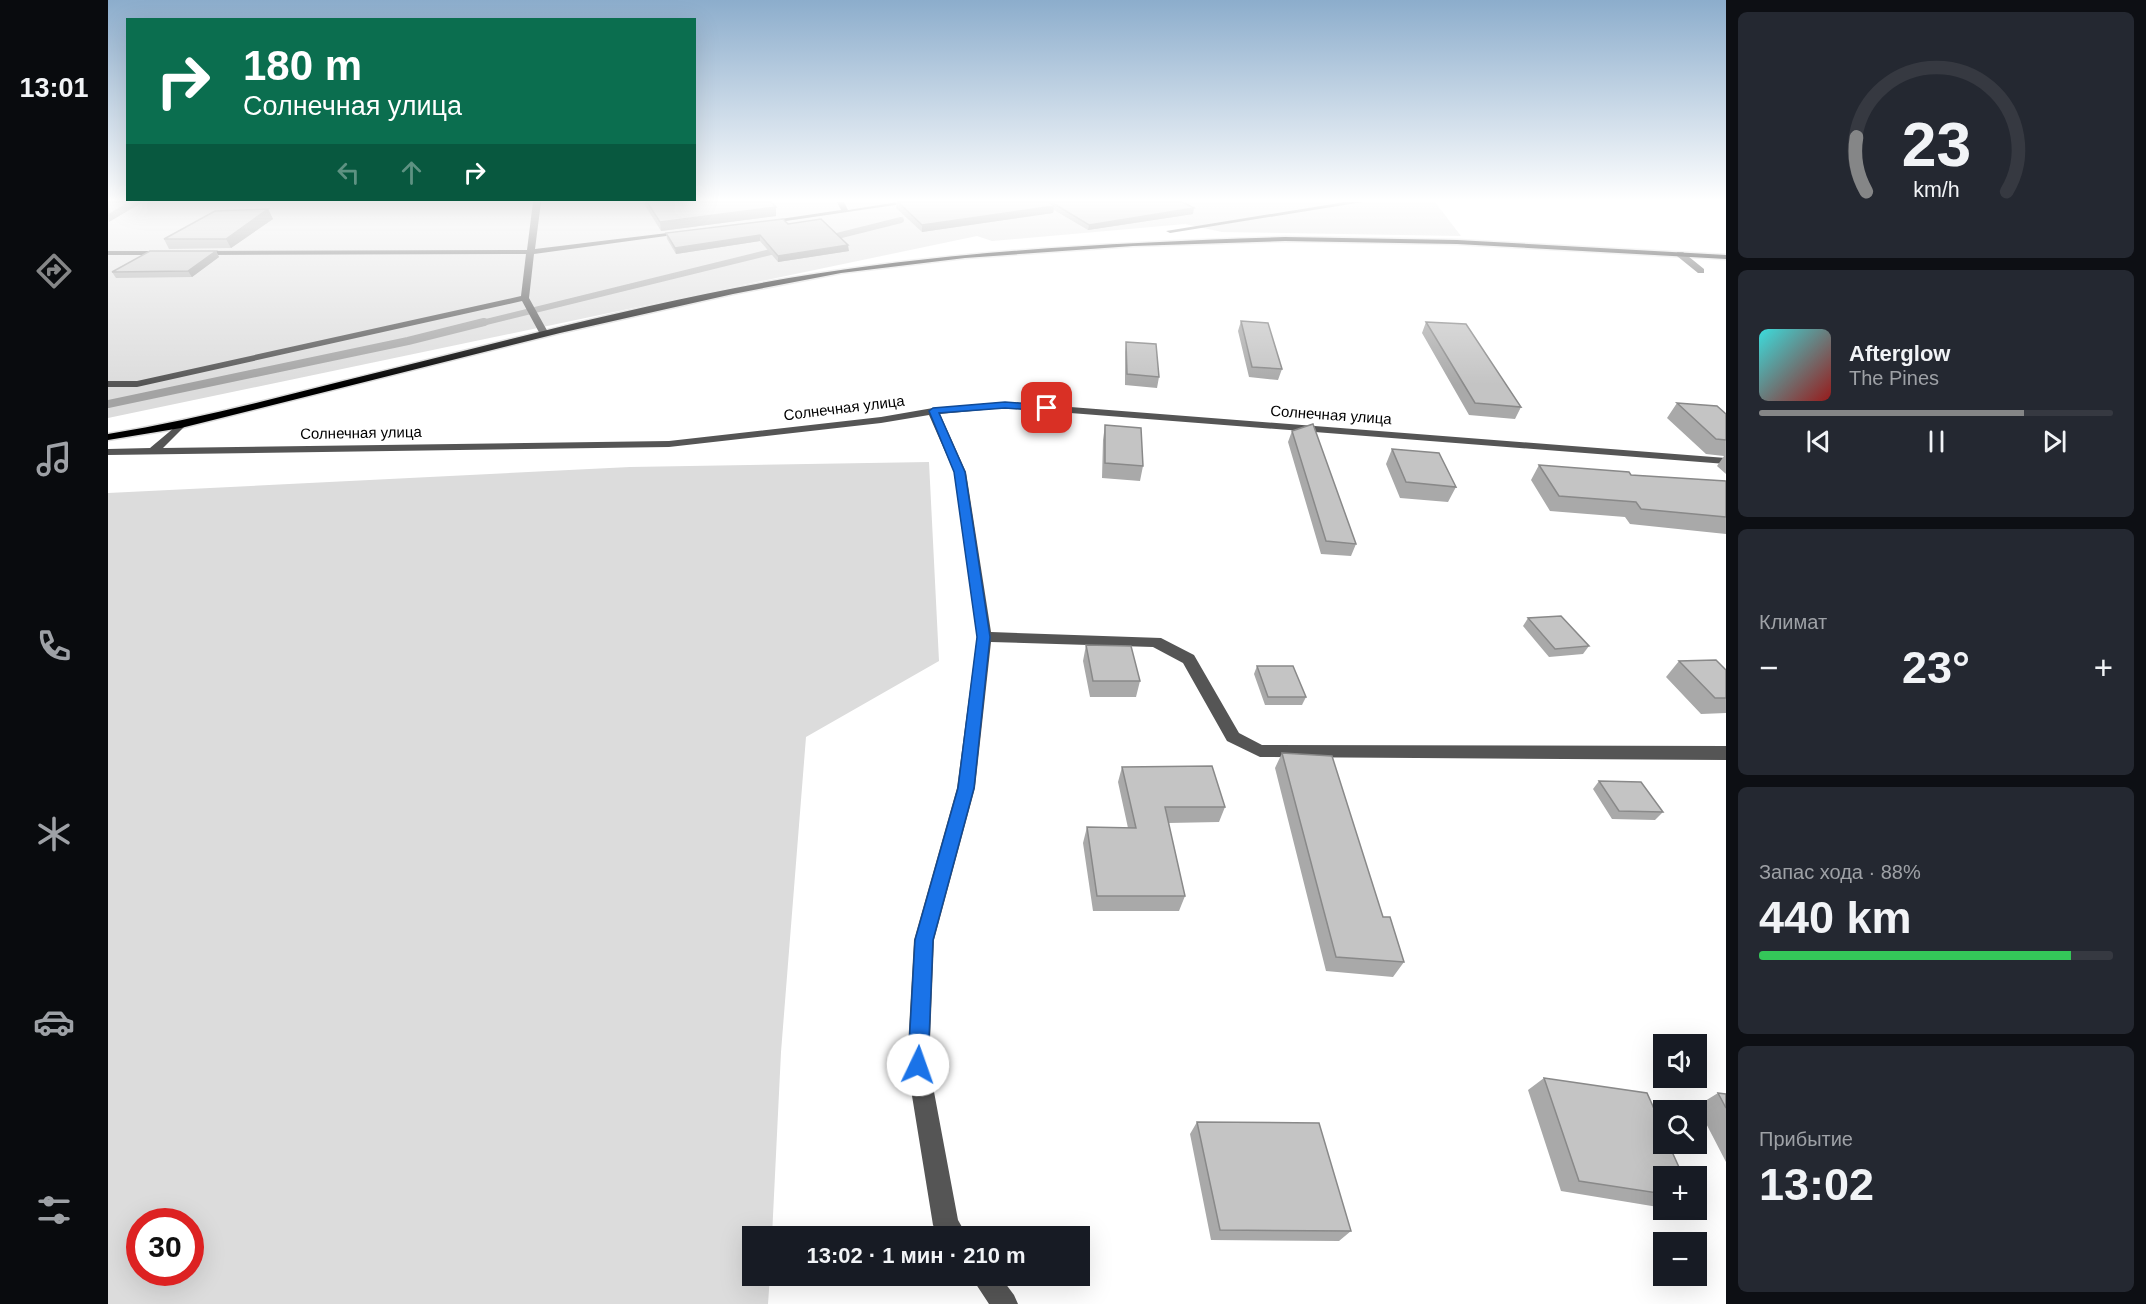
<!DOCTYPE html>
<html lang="ru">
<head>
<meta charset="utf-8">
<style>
	body { margin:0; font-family:Arial,sans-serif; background:#242831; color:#f1f3f6; height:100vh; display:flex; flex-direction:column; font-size:22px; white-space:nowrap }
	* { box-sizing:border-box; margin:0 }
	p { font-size:20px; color:#9ea1a6 }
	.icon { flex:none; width:33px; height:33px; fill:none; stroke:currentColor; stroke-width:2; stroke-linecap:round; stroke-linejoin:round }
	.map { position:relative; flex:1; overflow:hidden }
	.sheet { display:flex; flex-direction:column; gap:12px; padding:12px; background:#0d0f14; width:420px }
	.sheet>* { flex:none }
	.guide { position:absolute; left:18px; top:18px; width:570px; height:183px; border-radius:0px; box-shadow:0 6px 24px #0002; background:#0b6e4f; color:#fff; overflow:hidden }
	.fabs { position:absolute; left:1545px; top:1034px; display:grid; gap:12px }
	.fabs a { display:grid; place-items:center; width:54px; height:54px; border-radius:0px; background:#171b24; box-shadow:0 6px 24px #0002; font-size:30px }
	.speed { position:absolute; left:18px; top:1208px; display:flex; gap:12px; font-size:30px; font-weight:700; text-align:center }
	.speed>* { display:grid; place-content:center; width:78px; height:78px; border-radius:50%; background:#171b24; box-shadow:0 6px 24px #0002; line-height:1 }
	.speed .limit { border:9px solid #d22; background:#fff; color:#111 }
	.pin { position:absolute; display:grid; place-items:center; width:51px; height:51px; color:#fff; margin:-26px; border-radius:12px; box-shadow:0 3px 9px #0006 }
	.me { position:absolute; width:66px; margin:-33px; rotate:3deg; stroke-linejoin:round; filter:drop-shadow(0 0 4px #0008) }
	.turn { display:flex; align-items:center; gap:21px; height:126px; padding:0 18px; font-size:27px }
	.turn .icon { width:78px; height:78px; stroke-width:2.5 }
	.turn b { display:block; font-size:42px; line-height:51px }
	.lanes { display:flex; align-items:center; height:57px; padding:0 18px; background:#0003; justify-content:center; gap:30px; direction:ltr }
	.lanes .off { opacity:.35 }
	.big { font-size:45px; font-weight:700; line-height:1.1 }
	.sheet .card { flex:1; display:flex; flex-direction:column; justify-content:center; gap:9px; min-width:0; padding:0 21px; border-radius:9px; background:#242831 }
	.sheet .dial { align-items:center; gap:0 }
	.dial svg { height:156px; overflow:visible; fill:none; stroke:#363941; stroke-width:7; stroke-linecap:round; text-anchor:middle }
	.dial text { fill:#f1f3f6; stroke:none }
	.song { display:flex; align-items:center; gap:18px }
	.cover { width:72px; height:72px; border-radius:9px; background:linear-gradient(135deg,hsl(180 70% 55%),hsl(0 70% 35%)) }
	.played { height:6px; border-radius:3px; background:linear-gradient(90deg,#858687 75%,#363941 75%) }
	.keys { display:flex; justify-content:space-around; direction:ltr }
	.heat { display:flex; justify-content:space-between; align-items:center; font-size:33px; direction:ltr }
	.charge { height:9px; border-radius:4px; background:linear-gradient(90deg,#34c759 88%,#363941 0) }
	.trip { position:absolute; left:634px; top:1226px; width:348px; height:60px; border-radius:0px; background:#171b24; box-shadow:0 6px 24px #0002; font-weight:700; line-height:60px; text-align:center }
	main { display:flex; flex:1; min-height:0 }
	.tabs { display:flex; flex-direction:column; width:108px; justify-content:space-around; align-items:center; background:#090b0e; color:#9ea1a6 }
	.tabs .icon { width:42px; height:42px }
	.tabs .active { color:#858687 }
	.tabs b { font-size:27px; color:#f1f3f6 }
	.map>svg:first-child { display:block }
	.green { fill:#dcdcdc; fill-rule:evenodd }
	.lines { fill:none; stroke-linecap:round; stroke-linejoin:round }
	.stream-far1 { stroke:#a3a3a3; stroke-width:6 }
	.stream { stroke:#a3a3a3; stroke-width:8 }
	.major-casing { stroke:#dbdbdb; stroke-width:3 }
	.minor { fill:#555; fill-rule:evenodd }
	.major { fill:#000; fill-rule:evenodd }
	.wall { fill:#a9a9a9 }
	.shaded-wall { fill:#898989 }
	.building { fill:#c4c4c4; stroke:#898989; stroke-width:1.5 }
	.route { fill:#1a73e8; stroke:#114b97; stroke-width:1.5 }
	.labels { text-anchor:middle; stroke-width:5; stroke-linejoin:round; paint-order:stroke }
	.far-street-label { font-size:15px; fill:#000; stroke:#fff }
</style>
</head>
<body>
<main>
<nav class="tabs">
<b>13:01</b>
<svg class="icon active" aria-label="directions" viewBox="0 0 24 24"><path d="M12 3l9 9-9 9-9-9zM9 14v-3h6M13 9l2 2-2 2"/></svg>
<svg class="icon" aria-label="music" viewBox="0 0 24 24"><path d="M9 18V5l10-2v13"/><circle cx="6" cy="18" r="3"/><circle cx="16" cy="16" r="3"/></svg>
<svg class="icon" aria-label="phone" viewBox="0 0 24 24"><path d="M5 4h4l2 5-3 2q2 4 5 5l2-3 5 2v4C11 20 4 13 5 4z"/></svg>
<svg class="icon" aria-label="climate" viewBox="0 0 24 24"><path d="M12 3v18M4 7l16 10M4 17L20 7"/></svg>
<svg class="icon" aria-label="car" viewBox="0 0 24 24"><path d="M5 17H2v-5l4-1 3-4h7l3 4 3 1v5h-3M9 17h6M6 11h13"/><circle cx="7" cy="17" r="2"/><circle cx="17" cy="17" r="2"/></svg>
<svg class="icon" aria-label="filters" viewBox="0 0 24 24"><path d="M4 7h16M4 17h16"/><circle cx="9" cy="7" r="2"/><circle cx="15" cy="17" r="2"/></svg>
</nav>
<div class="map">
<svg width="1618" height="1304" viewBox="0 0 1618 1304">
	<rect width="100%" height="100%" fill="#fff"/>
	<!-- green -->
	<path class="green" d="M0,202h1327l26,34 -239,-4 -37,-8 -193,17 -15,-5 -869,182z
		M821,462l10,199 -133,76 -25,315 -9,184h-19v39h17l-2,29h-660v-811l522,-26zM32,1221h50v51h-50z"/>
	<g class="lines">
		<!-- stream-far1 -->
		<path class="stream-far1" d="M717,239l76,-19
			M370,324l305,-75"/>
		<!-- stream -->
		<path class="stream" d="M0,404l300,-63 76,-19"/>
		<!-- major casing -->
		<g class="major-casing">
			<path id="major" d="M1177,237l172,3 269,15v4l-269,-15 -172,-3 -152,5 -168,12 -124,15 -108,21 -173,39 -379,95 -73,12v-6c79,-13 157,-33 235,-53 130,-32 260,-67 392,-93 182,-36 365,-45 550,-51z"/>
		</g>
		<!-- minor -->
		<path class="minor" d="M425,202h8l-6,47 149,-18 4,2 -154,21 -5,44 20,36 -2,2h-6l-19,-35 -385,86h-29v-6h29l384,-85 5,-42 -329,1h-3v-4l333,-1z
			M729,202h7l4,8 50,-8h18l-151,22 -4,-2 80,-12z
			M1237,202h18l-193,31 -4,-2z
			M0,251h59l4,2 -4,2h-59z
			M1569,252h6l21,17v4h-6l-21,-17z
			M897,402l721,56v6l-721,-56 -65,6 26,58 25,160 170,6 33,17 45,78 23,12 464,1v14l-466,-3 -33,-16 -44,-78 -30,-16 -162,-5 -16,146 -41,152 -5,125 29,155 9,16h-28l-6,-11 -26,-160 7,-125 43,-152 20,-151 -23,-165 -25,-57 -48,8 -212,24 -561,8v-6l42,-1 31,-26 5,3 -23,23 506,-7 212,-24 52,-9z
			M862,1275h29l15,20 4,9h-29z"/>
		<!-- major -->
		<use href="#major" class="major"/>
	</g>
	<!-- wall -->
	<path class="wall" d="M535,202h128l5,14 -115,15z
		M788,202h286l11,12 -105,16 -34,-20 -1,3 -131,19 -26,-24z
		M160,209l5,10 -42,29 -62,1 -5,-10z
		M680,224l61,27 -71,11 -18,-21 -84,13 -9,-15 -1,-6z
		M108,251l3,6 -27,20 -76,1 -4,-6z
		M1133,321l41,48 -4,11 -29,-3 -11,-46z
		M1318,322l95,85 -6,12 -46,-4 -47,-82z
		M1018,342l33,35 -2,11 -32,-3v-33z
		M1569,403l49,11v60l-9,-8 7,-10 -18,-2 -39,-36z
		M997,425l38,41 -3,15 -38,-3 1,-38z
		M1184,431l64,113 -5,12 -30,-2 -33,-112z
		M1284,449l64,38 -8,15 -48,-4 -14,-34z
		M1431,465l92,10 95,6v53l-96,-10 -5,-7 -75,-6 -19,-31z
		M1420,618l61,28 -6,8 -34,3 -26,-31z
		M978,645l54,36 -4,16h-46l-7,-36z
		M1571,661l47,9v43l-25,1 -35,-37z
		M1149,666l49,31 -4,8h-37l-11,-31z
		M1174,753l101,164 21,45 -11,15 -67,-6 -51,-203z
		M1014,767l103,40 -6,15 -51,1 17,73 -6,15h-86l-10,-68 4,-16 41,1 -10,-46z
		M1491,781l64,31 -8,8 -43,-1 -19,-30z
		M1436,1078l120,98v32l-103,-17 -33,-101z
		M1610,1093l8,1v68l-29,-56z
		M1089,1122l154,109 -12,10 -128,-1 -21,-106z"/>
	<!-- shaded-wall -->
	<path class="shaded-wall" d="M22,202h13l-34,20 -1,-7z
		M946,206l-1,7 -131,19v-7z
		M668,207v9l-115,15 -1,-9z
		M1086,208l-1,6 -105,16 1,-5z
		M160,209l5,10 -42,29 -5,-9z
		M652,235v6l-84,13 -1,-6z
		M740,245l1,6 -71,11v-6z
		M108,251l3,6 -27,20 -4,-6z"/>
	<!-- building -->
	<path class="building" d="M0,202h22l-22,13z
		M539,202h124l5,5 -116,15z
		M790,202h150l6,4 -132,19z
		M943,202h131l12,6 -105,17z
		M160,209l-42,30h-62l51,-28z
		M675,219l5,5 33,-5 27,26 -70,11 -18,-21 -85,13 -9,-15z
		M42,251h66l-28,20 -76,1z
		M1133,321l27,2 14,46 -30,-2z
		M1318,322l40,2 55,83 -46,-4z
		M1018,342l30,2 3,33 -32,-3z
		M1569,403l40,3 9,8v26l-10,-1z
		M1205,424l43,120 -30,-3 -34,-110z
		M997,425l36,3 2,38 -38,-3z
		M1284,449l47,4 17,34 -50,-5z
		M1431,465l90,7 2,3 95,6v36l-85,-8 -5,-7 -77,-6z
		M1453,616l28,30 -34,3 -27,-31z
		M978,645l45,1 9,35h-47z
		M1608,660l10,10v28h-11l-36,-37z
		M1149,666h36l13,31h-38z
		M1174,753l50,3 51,161h7l14,45 -68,-5z
		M1104,766l13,41h-60l20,89h-88l-10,-69 49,1 -14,-61z
		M1491,781l42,1 22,30 -44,-1z
		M1436,1078l103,15 17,38v12h4l15,33h-19v18l-85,-13z
		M1610,1093l8,1v14z
		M1089,1122l122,1 32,108 -131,-1z"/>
	<!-- sky -->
	<linearGradient id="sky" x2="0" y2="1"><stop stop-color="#8cadcc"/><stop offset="0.52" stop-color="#fff"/><stop offset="1" stop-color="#fff" stop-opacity="0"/></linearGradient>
	<rect width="1618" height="385" fill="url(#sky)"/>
	<!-- route -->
	<path class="route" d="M897,402l42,3 5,3 -5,3 -42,-3 -66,5 26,59 25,165 -16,151 -41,152 -5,125 -3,7 -7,3 -7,-3 -3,-7 7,-125 43,-152 19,-151 -23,-165 -25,-61 4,-3z"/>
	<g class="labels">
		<!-- far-street labels -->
		<g class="far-street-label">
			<text transform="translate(736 408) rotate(-7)" y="5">Солнечная улица</text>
			<text transform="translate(1223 415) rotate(4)" y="5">Солнечная улица</text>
			<text transform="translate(253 433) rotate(-1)" y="5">Солнечная улица</text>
		</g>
	</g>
</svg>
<div class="fabs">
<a><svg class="icon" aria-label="sound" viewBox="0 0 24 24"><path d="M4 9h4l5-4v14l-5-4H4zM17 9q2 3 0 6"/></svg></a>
<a><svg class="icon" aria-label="search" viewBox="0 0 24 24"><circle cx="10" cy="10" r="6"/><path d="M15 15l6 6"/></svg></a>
<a>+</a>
<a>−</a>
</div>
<div class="speed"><div class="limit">30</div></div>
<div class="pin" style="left:939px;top:408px;background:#d93025"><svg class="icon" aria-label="arrive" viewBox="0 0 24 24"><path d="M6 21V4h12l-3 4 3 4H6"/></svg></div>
<svg class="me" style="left:810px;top:1065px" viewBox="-20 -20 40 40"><circle r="19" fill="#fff"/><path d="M0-13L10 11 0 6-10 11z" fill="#1a73e8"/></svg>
<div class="trip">13:02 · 1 мин · 210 m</div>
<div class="guide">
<div class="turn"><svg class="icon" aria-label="right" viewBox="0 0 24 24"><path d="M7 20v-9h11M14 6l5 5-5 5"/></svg><div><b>180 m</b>Солнечная улица</div></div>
<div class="lanes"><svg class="icon off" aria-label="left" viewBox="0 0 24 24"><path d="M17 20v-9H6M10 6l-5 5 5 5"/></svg><svg class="icon off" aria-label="ahead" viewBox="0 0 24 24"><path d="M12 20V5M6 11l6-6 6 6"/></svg><svg class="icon" aria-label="right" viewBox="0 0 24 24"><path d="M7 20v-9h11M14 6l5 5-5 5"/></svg></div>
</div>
</div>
<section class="sheet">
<div class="card dial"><svg viewBox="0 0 100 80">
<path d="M14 69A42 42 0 1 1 86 69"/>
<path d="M14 69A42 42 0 0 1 9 41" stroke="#858687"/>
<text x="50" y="56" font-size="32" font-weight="700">23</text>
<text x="50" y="72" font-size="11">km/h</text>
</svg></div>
<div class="card">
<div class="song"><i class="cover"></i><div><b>Afterglow</b><p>The Pines</p></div></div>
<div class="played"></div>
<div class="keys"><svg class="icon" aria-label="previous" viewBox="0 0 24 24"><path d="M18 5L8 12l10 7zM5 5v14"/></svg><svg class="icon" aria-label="pause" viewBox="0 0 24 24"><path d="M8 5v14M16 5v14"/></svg><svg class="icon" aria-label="next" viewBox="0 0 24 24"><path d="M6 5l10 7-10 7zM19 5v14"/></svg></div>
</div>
<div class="card"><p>Климат</p>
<div class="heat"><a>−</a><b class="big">23°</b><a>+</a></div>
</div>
<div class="card"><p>Запас хода · 88%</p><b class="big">440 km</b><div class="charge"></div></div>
<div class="card"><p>Прибытие</p><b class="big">13:02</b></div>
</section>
</main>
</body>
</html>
